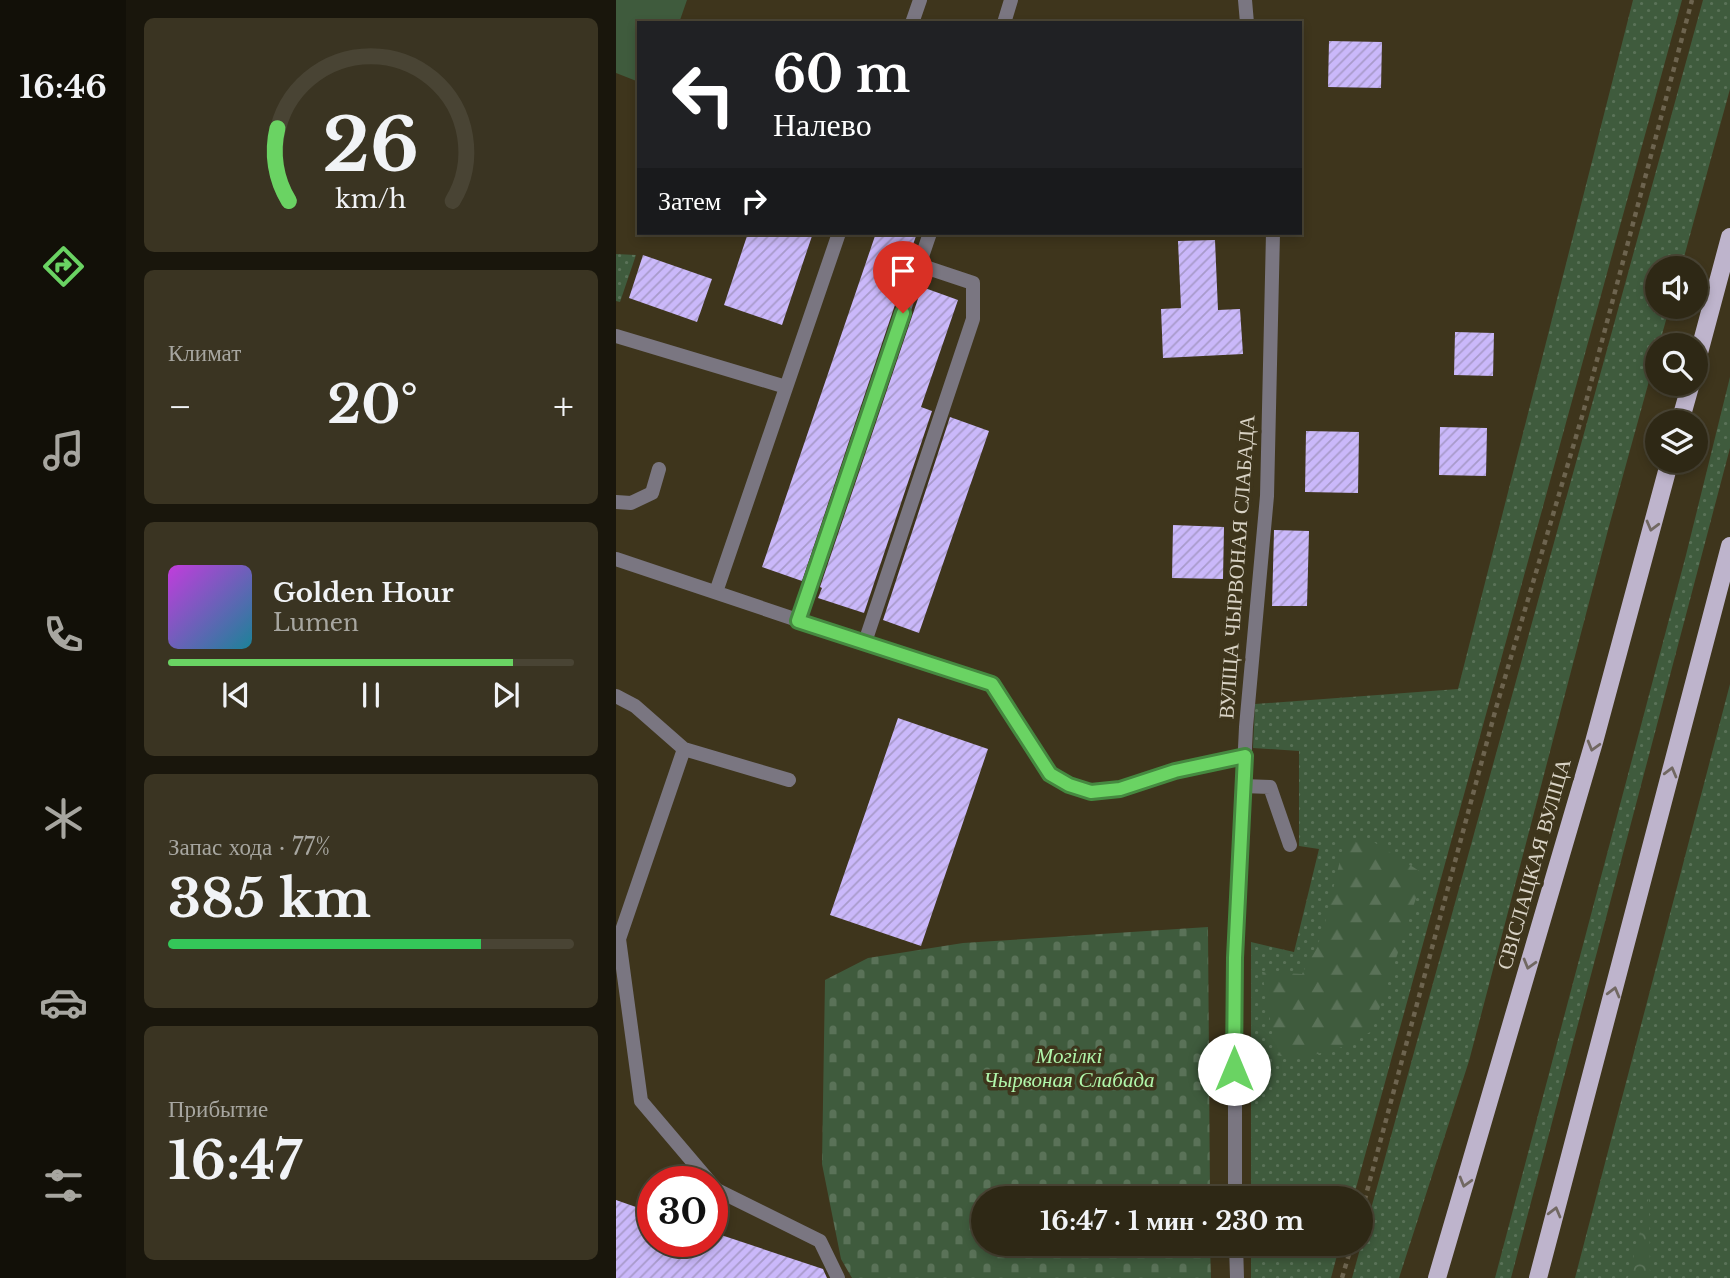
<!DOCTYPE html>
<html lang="ru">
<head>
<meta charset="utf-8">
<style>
	body { margin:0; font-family:"Libre Baskerville",serif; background:#3a3422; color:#f1f3f6; height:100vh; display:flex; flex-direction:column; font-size:26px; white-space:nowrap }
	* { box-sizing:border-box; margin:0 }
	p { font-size:23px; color:#a7a6a0 }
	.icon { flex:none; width:38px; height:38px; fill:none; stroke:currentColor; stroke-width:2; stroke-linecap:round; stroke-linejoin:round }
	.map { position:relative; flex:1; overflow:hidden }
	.panel { display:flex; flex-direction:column; gap:18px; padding:18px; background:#19160c; width:490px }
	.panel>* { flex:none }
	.top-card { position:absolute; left:21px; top:21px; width:665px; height:214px; border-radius:0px; box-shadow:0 4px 10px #0003,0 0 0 2px #494434; background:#202124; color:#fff; overflow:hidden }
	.buttons { position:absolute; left:1029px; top:256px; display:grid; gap:14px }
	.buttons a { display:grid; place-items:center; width:63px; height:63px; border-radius:50%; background:#2e2815; box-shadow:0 4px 10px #0003,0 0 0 2px #494434; font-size:35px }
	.speed { position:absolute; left:21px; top:1166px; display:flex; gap:14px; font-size:35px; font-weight:700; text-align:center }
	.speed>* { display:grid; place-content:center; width:91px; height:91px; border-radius:50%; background:#2e2815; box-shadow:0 4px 10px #0003,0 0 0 2px #494434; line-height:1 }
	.speed .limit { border:10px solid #d22; background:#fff; color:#111 }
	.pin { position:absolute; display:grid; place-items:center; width:60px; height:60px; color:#fff; margin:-72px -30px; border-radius:50% 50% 50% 0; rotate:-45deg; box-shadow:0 0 7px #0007 }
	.pin .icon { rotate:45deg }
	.me { position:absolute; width:77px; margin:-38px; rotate:0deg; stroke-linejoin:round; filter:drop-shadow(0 0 5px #0008) }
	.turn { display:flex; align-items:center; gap:24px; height:147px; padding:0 21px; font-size:32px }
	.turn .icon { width:91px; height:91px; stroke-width:2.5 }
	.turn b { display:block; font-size:49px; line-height:60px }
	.then { display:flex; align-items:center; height:66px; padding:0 21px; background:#0003; gap:14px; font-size:26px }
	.big { font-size:52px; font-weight:700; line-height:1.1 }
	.panel .tile { flex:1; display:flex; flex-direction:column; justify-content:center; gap:10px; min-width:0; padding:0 24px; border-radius:10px; background:#3a3422 }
	.panel .dial { align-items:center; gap:0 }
	.dial svg { height:182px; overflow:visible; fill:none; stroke:#494434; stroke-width:7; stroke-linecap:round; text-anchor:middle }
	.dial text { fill:#f1f3f6; stroke:none }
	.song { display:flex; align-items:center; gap:21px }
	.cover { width:84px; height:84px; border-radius:10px; background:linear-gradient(135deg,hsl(290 70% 55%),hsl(190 70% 35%)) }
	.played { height:7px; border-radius:4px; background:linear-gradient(90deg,#6ad363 85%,#494434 85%) }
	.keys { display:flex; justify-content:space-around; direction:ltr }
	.heat { display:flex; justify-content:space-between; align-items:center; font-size:38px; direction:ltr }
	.charge { height:10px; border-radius:5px; background:linear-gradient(90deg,#34c759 77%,#494434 0) }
	.trip { position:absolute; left:355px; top:1186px; width:402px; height:70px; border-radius:35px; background:#2e2815; box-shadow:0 4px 10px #0003,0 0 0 2px #494434; font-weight:700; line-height:70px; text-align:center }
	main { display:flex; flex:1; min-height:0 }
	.tab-bar { display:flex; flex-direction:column; width:126px; justify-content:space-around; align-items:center; background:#121008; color:#a7a6a0 }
	.tab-bar .icon { width:49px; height:49px }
	.tab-bar .current { color:#6ad363 }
	.tab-bar b { font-size:32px; color:#f1f3f6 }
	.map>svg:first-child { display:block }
	.grass { fill:url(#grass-dots) }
	.forest { fill:url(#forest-firs) }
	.cemetery { fill:url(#cemetery-stones) }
	.park { fill:url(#park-crowns) }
	.garden { fill:#3f5b3d }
	.building { fill:url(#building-hatch) }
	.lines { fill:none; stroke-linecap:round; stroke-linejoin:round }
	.path { stroke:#6d644f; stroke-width:4.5; stroke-dasharray:5 5; stroke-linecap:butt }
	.lane { stroke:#7a7681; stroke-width:14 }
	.street { stroke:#7a7681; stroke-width:14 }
	.primary { stroke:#beb4cc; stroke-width:18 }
	.oneway { stroke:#716862 }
	.route-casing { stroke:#458940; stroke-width:18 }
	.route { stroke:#6ad363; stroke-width:12 }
	.labels { text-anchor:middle; stroke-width:7; stroke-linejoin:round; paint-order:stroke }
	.street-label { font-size:21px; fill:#d9d3c5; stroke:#3e351c }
	.park-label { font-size:21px; font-style:italic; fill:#b0f6aa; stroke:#3e351c }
</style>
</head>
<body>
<main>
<nav class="tab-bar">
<b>16:46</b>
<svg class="icon current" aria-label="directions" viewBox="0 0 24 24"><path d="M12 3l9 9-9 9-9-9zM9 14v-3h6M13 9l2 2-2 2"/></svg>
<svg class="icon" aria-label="music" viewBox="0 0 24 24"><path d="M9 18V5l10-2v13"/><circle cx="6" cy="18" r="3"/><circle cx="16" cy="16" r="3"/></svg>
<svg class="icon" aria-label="phone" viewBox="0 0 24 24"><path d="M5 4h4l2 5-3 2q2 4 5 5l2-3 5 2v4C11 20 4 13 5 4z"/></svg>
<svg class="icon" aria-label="climate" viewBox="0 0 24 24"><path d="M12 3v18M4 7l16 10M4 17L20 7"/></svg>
<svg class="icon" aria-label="car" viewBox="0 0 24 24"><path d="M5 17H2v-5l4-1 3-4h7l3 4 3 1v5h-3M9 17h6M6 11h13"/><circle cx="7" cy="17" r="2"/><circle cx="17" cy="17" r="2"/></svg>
<svg class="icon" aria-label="filters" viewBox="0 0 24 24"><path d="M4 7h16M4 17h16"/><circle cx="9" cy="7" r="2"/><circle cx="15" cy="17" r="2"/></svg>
</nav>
<section class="panel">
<div class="tile dial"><svg viewBox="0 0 100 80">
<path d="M14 69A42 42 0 1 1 86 69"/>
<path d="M14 69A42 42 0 0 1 9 37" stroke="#6ad363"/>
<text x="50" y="56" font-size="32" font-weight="700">26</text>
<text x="50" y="72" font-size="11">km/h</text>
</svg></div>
<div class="tile"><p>Климат</p>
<div class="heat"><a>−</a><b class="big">20°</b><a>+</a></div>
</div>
<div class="tile">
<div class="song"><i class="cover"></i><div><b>Golden Hour</b><p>Lumen</p></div></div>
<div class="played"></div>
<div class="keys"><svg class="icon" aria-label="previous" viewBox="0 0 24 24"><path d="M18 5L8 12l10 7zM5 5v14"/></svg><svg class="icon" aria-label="pause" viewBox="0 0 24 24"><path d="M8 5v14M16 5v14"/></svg><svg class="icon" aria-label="next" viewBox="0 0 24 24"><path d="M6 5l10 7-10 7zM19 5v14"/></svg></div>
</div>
<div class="tile"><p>Запас хода · 77%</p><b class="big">385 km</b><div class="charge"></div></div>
<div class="tile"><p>Прибытие</p><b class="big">16:47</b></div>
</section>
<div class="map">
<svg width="1114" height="1278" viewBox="0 0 1114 1278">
	<defs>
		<pattern id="grass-dots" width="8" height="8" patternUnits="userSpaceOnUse" patternTransform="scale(1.75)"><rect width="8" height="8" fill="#3f5b3d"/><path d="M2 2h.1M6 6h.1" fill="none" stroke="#5a7258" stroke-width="1.8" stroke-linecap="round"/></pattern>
		<pattern id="forest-firs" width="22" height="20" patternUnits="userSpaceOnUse" patternTransform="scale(1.75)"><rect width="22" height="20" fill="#3f5b3d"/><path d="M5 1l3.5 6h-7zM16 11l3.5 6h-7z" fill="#5a7258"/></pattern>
		<pattern id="cemetery-stones" width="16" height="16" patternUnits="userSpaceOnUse" patternTransform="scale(1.75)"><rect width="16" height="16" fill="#3f5b3d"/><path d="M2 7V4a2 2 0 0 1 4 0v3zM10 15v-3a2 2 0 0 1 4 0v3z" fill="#5a7258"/></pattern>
		<pattern id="park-crowns" width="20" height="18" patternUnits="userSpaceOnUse" patternTransform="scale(1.75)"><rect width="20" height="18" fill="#3f5b3d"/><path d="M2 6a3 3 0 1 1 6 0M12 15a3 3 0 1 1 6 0" fill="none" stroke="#5a7258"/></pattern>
		<pattern id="building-hatch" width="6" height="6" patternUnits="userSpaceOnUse" patternTransform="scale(1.75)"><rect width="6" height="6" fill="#cab8fa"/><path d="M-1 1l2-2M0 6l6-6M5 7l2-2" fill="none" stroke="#a89aca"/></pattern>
	</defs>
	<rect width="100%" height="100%" fill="#3e351c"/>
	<!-- grass -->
	<path class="grass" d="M1017,0h49l-329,1199h-102v-257l43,10 25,-103 -20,-3v-95l-46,-3 2,-44 203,-15z
		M1087,0h27v89l-49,179h-24v38h13l-11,39h-2v7l-49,178 -139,531 -70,217h-47z
		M0,254l20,1 -16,47 -4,-1z
		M1114,377v71l-219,830h-16l191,-723z
		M1114,684v594h-155z
		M635,1244h89l-9,34h-80z"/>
	<!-- forest -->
	<path class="forest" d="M753,839l55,35 -52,157 -26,15 -47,13 -23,-4 -14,-83 40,2 20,-39 23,-95z"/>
	<!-- cemetery -->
	<path class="cemetery" d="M592,927l2,272h-226v45h226l1,34h-359l-11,-19 -19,-95 3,-184 43,-22 95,-15z"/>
	<!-- park -->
	<path class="park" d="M1033,1197l1,81h-22z"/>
	<!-- garden -->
	<path class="garden" d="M0,0h71l-8,23h-40v59l-23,-9z"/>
	<!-- building -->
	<path class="building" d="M713,41l53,1 -1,46 -53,-1z
		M132,233h65l-31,92 -58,-20z
		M260,233h41l-16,47 2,1 -101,300 -40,-14z
		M599,240l3,70 22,-1 3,45 -80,4 -2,-49 20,-1 -3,-67z
		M27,255l69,24 -15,43 -68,-24z
		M306,287l36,13 -37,107 11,4 -68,202 -46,-15 4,-10 -2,-1z
		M839,332l39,1 -1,43 -39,-1z
		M334,417l39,14 -70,202 -36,-13z
		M824,427l47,1 -1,48 -47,-1z
		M690,431l53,1 -1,61 -53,-1z
		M557,525l51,2 -1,52 -51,-1z
		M658,530l35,1 -2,75h-35z
		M282,718l90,31 -67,197 -91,-31z
		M0,1200l37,13v28h59v-9l111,37 4,9h-211z"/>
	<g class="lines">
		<!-- path -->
		<path class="path" d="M746,1210l134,-502 87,-295 109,-413
			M726,1278l10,-34"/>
		<!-- lane -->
		<path class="lane" d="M296,23l8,-23
			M388,23l7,-23
			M0,336l170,51
			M0,502l15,1 21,-10 7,-24
			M0,559l375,126 59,89 19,11 22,7 29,-3 56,-18 69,-15
			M100,592l123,-359
			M182,621l132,-388
			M249,642l108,-323v-36l-54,-18
			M0,696l19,10 49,43 -65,190 22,162 68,80
			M68,749l105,31
			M627,786l27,1 20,58
			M96,1185l5,5 103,51 18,37"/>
		<!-- street -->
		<path class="street" d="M629,0l2,23
			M619,1199v-241l11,-231 21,-231 6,-263
			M620,1244l1,34"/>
		<!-- primary -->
		<path class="primary" d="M1080,364l34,-127
			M1064,422l11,-39
			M821,1278l157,-536 76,-282
			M922,1278l192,-732"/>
	</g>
	<!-- one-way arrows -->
	<defs><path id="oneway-chevron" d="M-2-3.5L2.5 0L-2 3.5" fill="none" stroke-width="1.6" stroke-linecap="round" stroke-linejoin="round" transform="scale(1.75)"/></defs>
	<g class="oneway">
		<use href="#oneway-chevron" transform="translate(1036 526) rotate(105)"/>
		<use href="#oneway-chevron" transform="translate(977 746) rotate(106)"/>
		<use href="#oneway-chevron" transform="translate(1055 772) rotate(-75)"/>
		<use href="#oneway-chevron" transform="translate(913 964) rotate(106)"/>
		<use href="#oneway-chevron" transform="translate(998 992) rotate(-75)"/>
		<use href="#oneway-chevron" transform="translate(849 1182) rotate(106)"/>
		<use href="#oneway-chevron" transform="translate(939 1212) rotate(-75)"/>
	</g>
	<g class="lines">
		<!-- route casing -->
		<g class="route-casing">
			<path id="route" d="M287,313l-105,308 194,63 58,90 19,11 22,7 29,-3 55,-18 70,-15 -10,202 -1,111"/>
		</g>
		<!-- route -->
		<use href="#route" class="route"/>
	</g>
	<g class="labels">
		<!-- street labels -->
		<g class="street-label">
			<text transform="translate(621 567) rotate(-86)" y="7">ВУЛІЦА ЧЫРВОНАЯ СЛАБАДА</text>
			<text transform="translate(918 864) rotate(-74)" y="7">СВІСЛАЦКАЯ ВУЛІЦА</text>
		</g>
		<!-- park labels -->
		<g class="park-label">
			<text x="453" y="1063">Могілкі<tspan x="453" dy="24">Чырвоная Слабада</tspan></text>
		</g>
	</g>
</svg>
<div class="buttons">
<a><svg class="icon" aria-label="sound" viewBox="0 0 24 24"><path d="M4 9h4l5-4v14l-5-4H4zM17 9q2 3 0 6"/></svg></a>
<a><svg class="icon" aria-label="search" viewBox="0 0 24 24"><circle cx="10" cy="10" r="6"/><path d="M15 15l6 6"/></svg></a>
<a><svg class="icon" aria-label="layers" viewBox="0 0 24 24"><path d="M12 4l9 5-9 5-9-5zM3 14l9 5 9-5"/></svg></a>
</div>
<div class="speed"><div class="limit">30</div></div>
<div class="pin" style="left:287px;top:313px;background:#d93025"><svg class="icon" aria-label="arrive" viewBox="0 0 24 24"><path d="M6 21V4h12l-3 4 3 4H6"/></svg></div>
<svg class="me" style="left:618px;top:1069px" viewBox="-20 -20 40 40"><circle r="19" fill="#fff"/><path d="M0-13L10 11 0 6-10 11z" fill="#6ad363"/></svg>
<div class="trip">16:47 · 1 мин · 230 m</div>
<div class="top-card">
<div class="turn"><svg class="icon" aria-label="left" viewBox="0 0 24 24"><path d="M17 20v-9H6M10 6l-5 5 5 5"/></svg><div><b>60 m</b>Налево</div></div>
<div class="then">Затем<svg class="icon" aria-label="right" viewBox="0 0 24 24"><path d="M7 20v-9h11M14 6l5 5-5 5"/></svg></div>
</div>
</div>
</main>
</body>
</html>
